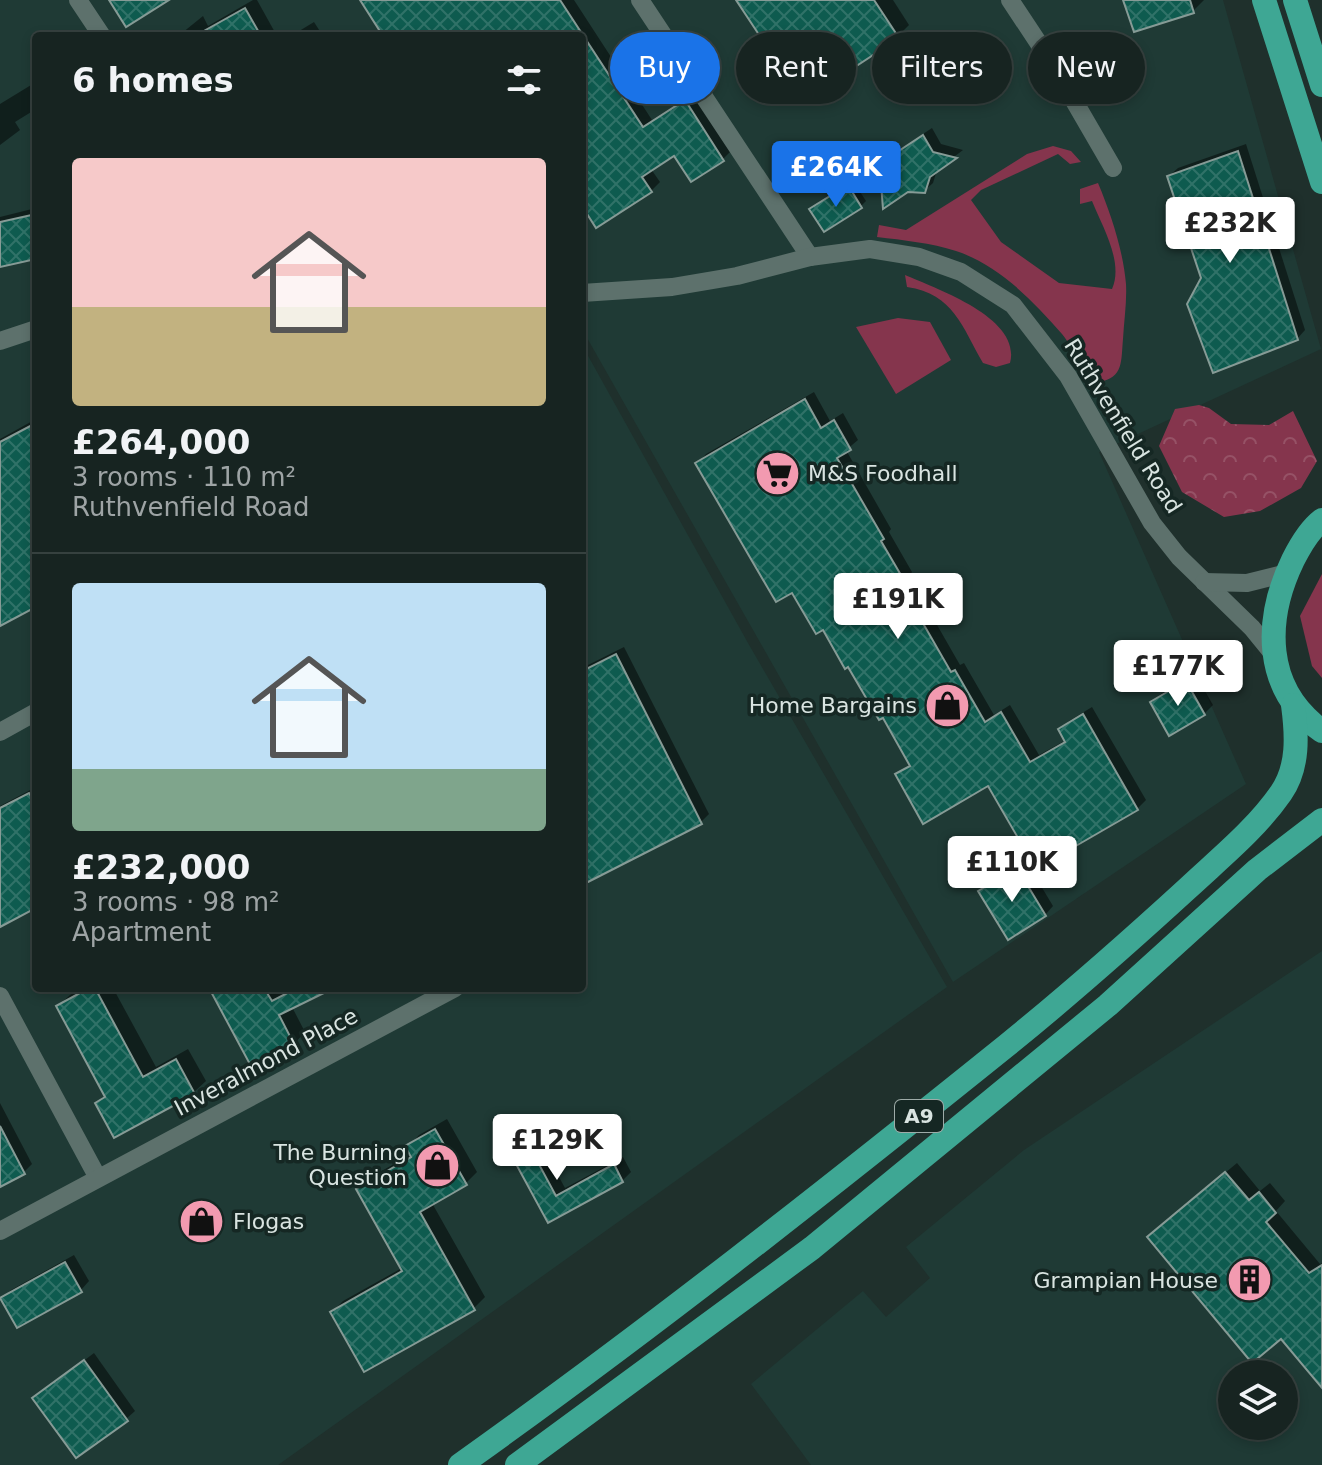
<!DOCTYPE html>
<html lang="en">
<head>
<meta charset="utf-8">
<style>
  :root { --surface:#172421; --page:#24302e; --text:#f1f3f6; --muted:#9ea4a5; --line:#36413f; --accent:#1a73e8 }
  body { margin:0; font-family:"DejaVu Sans",sans-serif; background:var(--page); color:var(--text); height:100vh; display:flex; flex-direction:column; font-size:30px; white-space:nowrap }
  * { box-sizing:border-box; margin:0 }
  p { font-size:26px; color:var(--muted) }
  .icon { flex:none; width:44px; height:44px; fill:none; stroke:currentColor; stroke-width:2; stroke-linecap:round; stroke-linejoin:round }
  .map { position:relative; flex:1; overflow:hidden }
  .drawer { position:absolute; left:32px; top:32px; width:554px; height:960px; display:flex; flex-direction:column; background:var(--surface); border-radius:8px; box-shadow:0 4px 12px #0003,0 0 0 2px var(--line) }
  .drawer>* { flex:none }
  .hud { position:absolute; left:610px; top:32px; width:592px; height:72px; display:flex; gap:16px }
  .buttons { position:absolute; left:1218px; top:1360px; display:grid; gap:16px }
  .buttons a { display:grid; place-items:center; width:80px; height:80px; border-radius:50%; background:var(--surface); box-shadow:0 4px 12px #0003,0 0 0 2px var(--line); font-size:40px }
  .price { position:absolute; translate:-50% -68px; padding:0 18px; border-radius:8px; background:#fff; color:#222; font-size:26px; line-height:52px; filter:drop-shadow(0 2px 4px #0008) }
  .price::after { content:''; position:absolute; left:50%; top:48px; width:24px; height:18px; margin-left:-12px; background:inherit; clip-path:polygon(0 0,100% 0,50% 100%) }
  .price.selected { background:var(--accent); color:#fff }
  ul { padding:0; list-style:none }
  li { display:grid; align-content:center; gap:16px; height:424px; padding:0 40px }
  li+li { border-top:2px solid var(--line) }
  li span { display:grid; place-items:center; height:248px; border-radius:8px; color:#555 }
  li>.icon { margin-inline-start:auto }
  span .icon { width:144px; height:144px; fill:#fffc; stroke-width:1 }
  li b { font-size:34px }
  h2 { display:flex; justify-content:space-between; align-items:center; height:96px; padding:0 40px; font-size:34px }
  .chip { padding:0 28px; border-radius:36px; background:var(--surface); box-shadow:0 4px 12px #0003,0 0 0 2px var(--line); font-size:28px; line-height:72px }
  .chip.selected { background:var(--accent); color:#fff }
  .map>svg:first-child { display:block }
  .built { fill:#1f3a35; fill-rule:evenodd }
  .grass { fill:#85354d }
  .forest { fill:url(#forest-crowns) }
  .shadow { fill:#0007 }
  .building { fill:url(#building-cross-hatch); stroke:#869b96; stroke-width:2 }
  .lines { fill:none; stroke-linecap:round; stroke-linejoin:round }
  .minor { stroke:#5d716c; stroke-width:18 }
  .highway { stroke:#3ea794; stroke-width:24 }
  .labels { text-anchor:middle; dominant-baseline:central; stroke-width:7; stroke-linejoin:round; paint-order:stroke }
  .shield { fill:#152723; stroke:#9eaba8; stroke-width:2 }
  .shield-label { font-size:20px; font-weight:bold; fill:#d9e4e1 }
  .street-label { font-size:22px; fill:#d9e4e1; stroke:#152723 }
  .poi-label { font-size:22px; fill:#d9e4e1; stroke:#152723; text-anchor:end }
</style>
</head>
<body>
<div class="map">
<svg width="1322" height="1465" viewBox="0 0 1322 1465">
  <defs>
    <pattern id="forest-crowns" width="20" height="18" patternUnits="userSpaceOnUse" patternTransform="scale(2)"><rect width="20" height="18" fill="#85354d"/><path d="M2 6a3 3 0 1 1 6 0M12 15a3 3 0 1 1 6 0" fill="none" stroke="#965266"/></pattern>
    <pattern id="building-cross-hatch" width="8" height="8" patternUnits="userSpaceOnUse" patternTransform="scale(2)"><rect width="8" height="8" fill="#0e5b4f"/><path d="M0 0l8 8M0 8l8-8" fill="none" stroke="#307268"/></pattern>
  </defs>
  <rect width="100%" height="100%" fill="#1f302c"/>
  <g class="built">
    <polygon points="0,0 1223,0 1321,349 1099,452 1246,784 953,982 582,329 582,36 36,36 36,988 582,988 582,345 748,643 947,987 278,1465 0,1465"/>
    <path d="M 1322,951 L 1322,1465 L 811,1465 L 751,1384 L 863,1291 L 886,1317 L 930,1278 L 906,1247 L 1024,1150 ZM 1232,1374 L 1284,1374 L 1284,1426 L 1232,1426 Z"/>
  </g>
  <g class="grass">
    <path d="M 1053,146 L 1071,151 L 1081,162 L 1070,164 L 1058,154 L 981,190 L 971,200 L 1001,242 L 1059,283 L 1112,289 C 1124,262 1102,226 1092,201 L 1080,204 L 1080,189 L 1098,183 C 1111,214 1123,250 1126,284 C 1127,302 1124,321 1123,339 C 1121,360 1124,378 1099,382 C 1081,370 1075,350 1062,334 C 1033,301 999,265 956,251 C 931,243 903,240 877,237 L 879,225 L 906,230 L 1027,154 Z"/>
    <path d="M 905,275 C 937,289 1022,318 1010,363 L 996,367 L 983,363 C 962,327 954,294 907,287 Z"/>
    <polygon points="898,318 930,322 951,360 896,394 856,327"/>
    <polygon points="1322,574 1322,678 1312,666 1300,616"/>
  </g>
  <polygon class="forest" points="1199,405 1209,408 1231,424 1269,425 1293,411 1317,461 1301,488 1260,511 1224,517 1182,492 1159,446 1175,409"/>
  <g class="shadow">
    <polygon points="253,0 257,0 277,36 183,36 182,33 203,16 208,26"/>
    <polygon points="362,0 574,0 652,120 694,93 731,151 723,159 675,154 651,169 660,182 651,191 597,226 582,203 582,36 386,36"/>
    <polygon points="738,0 893,0 909,25 898,36 804,98"/>
    <polygon points="1125,0 1204,0 1193,11"/>
    <polygon points="314,22 323,36 291,36"/>
    <polygon points="36,82 36,109 15,122 20,130 0,145 0,104"/>
    <polygon points="932,128 941,144 963,150 937,170 933,183 924,191 883,182 875,168 884,160"/>
    <polygon points="1246,144 1305,330 1297,339 1203,278 1169,176 1178,168"/>
    <polygon points="853,181 866,201 861,206 812,209"/>
    <polygon points="36,208 36,257 0,265 0,217"/>
    <polygon points="814,392 830,421 843,413 858,440 846,450 891,529 889,532 912,572 909,576 960,665 964,663 994,715 1010,705 1039,755 1066,740 1060,729 1069,721 1092,707 1146,800 1137,809 989,784 897,775 911,763 884,715 823,627 698,463 706,454"/>
    <polygon points="36,419 36,605 0,624 0,439"/>
    <polygon points="624,647 709,814 701,822 584,882 582,668"/>
    <polygon points="1195,674 1213,705 1204,714 1153,702 1161,694"/>
    <polygon points="36,787 36,905 0,925 0,806"/>
    <polygon points="1026,861 1053,906 1045,915 980,891 989,883"/>
    <polygon points="83,988 113,988 156,1067 188,1049 206,1081 194,1092 97,1103 106,1094 58,1006 70,995"/>
    <polygon points="212,988 282,988 283,991 290,988 321,988 292,1007 305,1032 294,1044 253,1066"/>
    <polygon points="0,1103 32,1164 24,1172 0,1185"/>
    <polygon points="447,1119 477,1172 466,1183 432,1203 485,1297 474,1308 332,1312 343,1301 402,1268 358,1189 369,1178 412,1154 408,1147 419,1135"/>
    <polygon points="530,1124 565,1188 623,1157 631,1172 622,1181 549,1220 506,1141 514,1132"/>
    <polygon points="1237,1163 1260,1191 1270,1183 1285,1201 1276,1211 1320,1264 1322,1263 1322,1384 1282,1336 1160,1227"/>
    <polygon points="74,1255 89,1281 81,1290 3,1298 11,1290"/>
    <polygon points="94,1353 135,1411 126,1419 35,1398"/>
  </g>
  <g class="building">
    <polygon points="109,0 169,0 126,27"/>
    <polygon points="360,0 560,0 643,127 685,100 724,161 691,182 674,156 642,177 652,192 596,228 582,206 582,36 383,36"/>
    <polygon points="736,0 874,0 899,38 803,101"/>
    <polygon points="1123,0 1190,0 1194,13 1134,32"/>
    <polygon points="245,8 261,36 195,36"/>
    <polygon points="923,135 933,152 957,158 930,177 925,193 908,192 883,209 881,183 873,168"/>
    <polygon points="1238,151 1298,340 1213,373 1187,304 1201,278 1167,176"/>
    <polygon points="848,185 862,208 824,232 809,209"/>
    <polygon points="36,214 36,259 0,267 0,222"/>
    <polygon points="805,399 821,428 834,420 851,450 837,458 884,539 881,541 905,582 901,585 951,672 955,670 985,722 1001,712 1030,762 1065,742 1058,729 1083,714 1138,810 1036,869 988,786 923,824 895,774 910,766 883,718 879,720 848,667 845,669 823,630 816,634 792,593 776,602 695,463"/>
    <polygon points="36,423 36,607 0,626 0,442"/>
    <polygon points="616,654 702,824 582,885 582,671"/>
    <polygon points="1186,681 1205,715 1169,736 1150,702"/>
    <polygon points="29,793 36,805 36,908 0,927 0,808"/>
    <polygon points="1017,868 1046,916 1008,940 978,891"/>
    <polygon points="89,988 95,988 143,1077 176,1059 195,1094 114,1138 95,1103 105,1097 56,1006"/>
    <polygon points="209,988 264,988 272,1001 297,988 334,988 279,1015 295,1046 252,1068"/>
    <polygon points="0,1126 25,1174 0,1187"/>
    <polygon points="435,1129 467,1185 420,1212 475,1310 364,1372 330,1312 402,1271 356,1189 411,1157 405,1146"/>
    <polygon points="521,1131 556,1196 614,1164 623,1182 548,1223 503,1140"/>
    <polygon points="1225,1172 1249,1200 1259,1192 1276,1213 1266,1222 1309,1273 1322,1265 1322,1388 1281,1339 1252,1363 1147,1237"/>
    <polygon points="65,1262 82,1292 17,1328 0,1298"/>
    <polygon points="84,1360 128,1421 76,1458 32,1398"/>
  </g>
  <g class="lines">
    <g class="minor">
      <polyline points="78,0 102,36"/>
      <polyline points="640,0 810,257"/>
      <polyline points="1010,0 1055,68 1113,168"/>
      <polyline points="582,293 672,287 737,276 810,257 870,249 919,257 961,272 1013,305 1068,376 1152,523 1179,557 1252,628 1274,655"/>
      <polyline points="0,341 36,329"/>
      <polyline points="1204,582 1247,583 1287,573"/>
      <polyline points="0,732 36,712"/>
      <polyline points="0,996 98,1178"/>
      <polyline points="0,1231 455,988"/>
    </g>
    <g class="highway">
      <polyline points="1264,0 1322,182"/>
      <polyline points="1295,0 1322,85"/>
      <path d="M 1322,520 C 1310,529 1300,546 1293,560 C 1264,620 1263,689 1322,731"/>
      <path d="M 460,1465 C 647,1332 827,1190 1006,1046 C 1069,995 1129,942 1188,888 C 1220,858 1256,829 1281,793 C 1299,767 1297,735 1293,705"/>
      <polyline points="517,1465 812,1248 1108,1005 1257,870 1322,820"/>
    </g>
  </g>
  <defs>
    <symbol id="supermarket-disc" viewBox="-11 -11 22 22"><circle r="9.5" fill="#f29ab0" stroke="#152723"/><path d="M-6-5.5h2.5l.6 2H6L4.5 2H-2.5L-4.4-4H-6ZM-1.5 3.2a1.3 1.3 0 1 0 .1 0ZM3 3.2a1.3 1.3 0 1 0 .1 0Z" fill="#111"/></symbol>
    <symbol id="shop-disc" viewBox="-11 -11 22 22"><circle r="9.5" fill="#f29ab0" stroke="#152723"/><path d="M-5-2.5h2.3a2.7 3.5 0 0 1 5.4 0H5L5.5 6h-11ZM-1.5-2.5h3a1.5 2.3 0 0 0-3 0Z" fill="#111"/></symbol>
    <symbol id="building-disc" viewBox="-11 -11 22 22"><circle r="9.5" fill="#f29ab0" stroke="#152723"/><path d="M-4-6H4V6H1V3H-1V6H-4ZM-2.5-4.3h1.7v1.8h-1.7ZM.8-4.3h1.7v1.8H.8ZM-2.5-1h1.7V.8h-1.7ZM.8-1h1.7V.8H.8Z" fill="#111"/></symbol>
  </defs>
  <g fill-rule="evenodd">
    <use href="#supermarket-disc" x="752" y="448" width="51" height="51"/>
    <use href="#shop-disc" x="922" y="680" width="51" height="51"/>
    <use href="#shop-disc" x="412" y="1140" width="51" height="51"/>
    <use href="#shop-disc" x="176" y="1196" width="51" height="51"/>
    <use href="#building-disc" x="1224" y="1254" width="51" height="51"/>
  </g>
  <g class="labels">
    <rect class="shield" x="895" y="1100" width="48" height="32" rx="6"/>
    <g class="shield-label">
      <text x="919" y="1116">A9</text>
    </g>
    <g class="street-label">
      <text transform="translate(1123 426) rotate(58)">Ruthvenfield Road</text>
      <text transform="translate(266 1062) rotate(-28)">Inveralmond Place</text>
    </g>
    <g class="poi-label">
      <text x="808" y="473" text-anchor="start">M&amp;S Foodhall</text>
      <text x="917" y="705">Home Bargains</text>
      <text x="407" y="1152">The Burning<tspan x="407" dy="25">Question</tspan></text>
      <text x="233" y="1221" text-anchor="start">Flogas</text>
      <text x="1218" y="1280">Grampian House</text>
    </g>
  </g>
</svg>
<div class="buttons">
<a><svg class="icon" aria-label="layers" viewBox="0 0 24 24"><path d="M12 4l9 5-9 5-9-5zM3 14l9 5 9-5"/></svg></a>
</div>
<b class="price selected" style="left:836px;top:209px">£264K</b>
<b class="price" style="left:1230px;top:265px">£232K</b>
<b class="price" style="left:898px;top:641px">£191K</b>
<b class="price" style="left:1178px;top:708px">£177K</b>
<b class="price" style="left:1012px;top:904px">£110K</b>
<b class="price" style="left:557px;top:1182px">£129K</b>
<div class="hud">
<a class="chip selected">Buy</a>
<a class="chip">Rent</a>
<a class="chip">Filters</a>
<a class="chip">New</a>
</div>
<section class="drawer">
<h2>6 homes<svg class="icon" aria-label="filters" viewBox="0 0 24 24"><path d="M4 7h16M4 17h16"/><circle cx="9" cy="7" r="2"/><circle cx="15" cy="17" r="2"/></svg></h2>
<ul>
<li><span style="background:linear-gradient(#f6c9c9 60%,#c2b280 0)"><svg class="icon" aria-label="home" viewBox="0 0 24 24"><path d="M3 11l9-7 9 7M6 9v11h12V9"/></svg></span><div><b>£264,000</b><p>3 rooms · 110 m²</p><p>Ruthvenfield Road</p></div></li>
<li><span style="background:linear-gradient(#bfe0f5 75%,#7fa58c 0)"><svg class="icon" aria-label="home" viewBox="0 0 24 24"><path d="M3 11l9-7 9 7M6 9v11h12V9"/></svg></span><div><b>£232,000</b><p>3 rooms · 98 m²</p><p>Apartment</p></div></li>
</ul>
</section>
</div>
</body>
</html>
